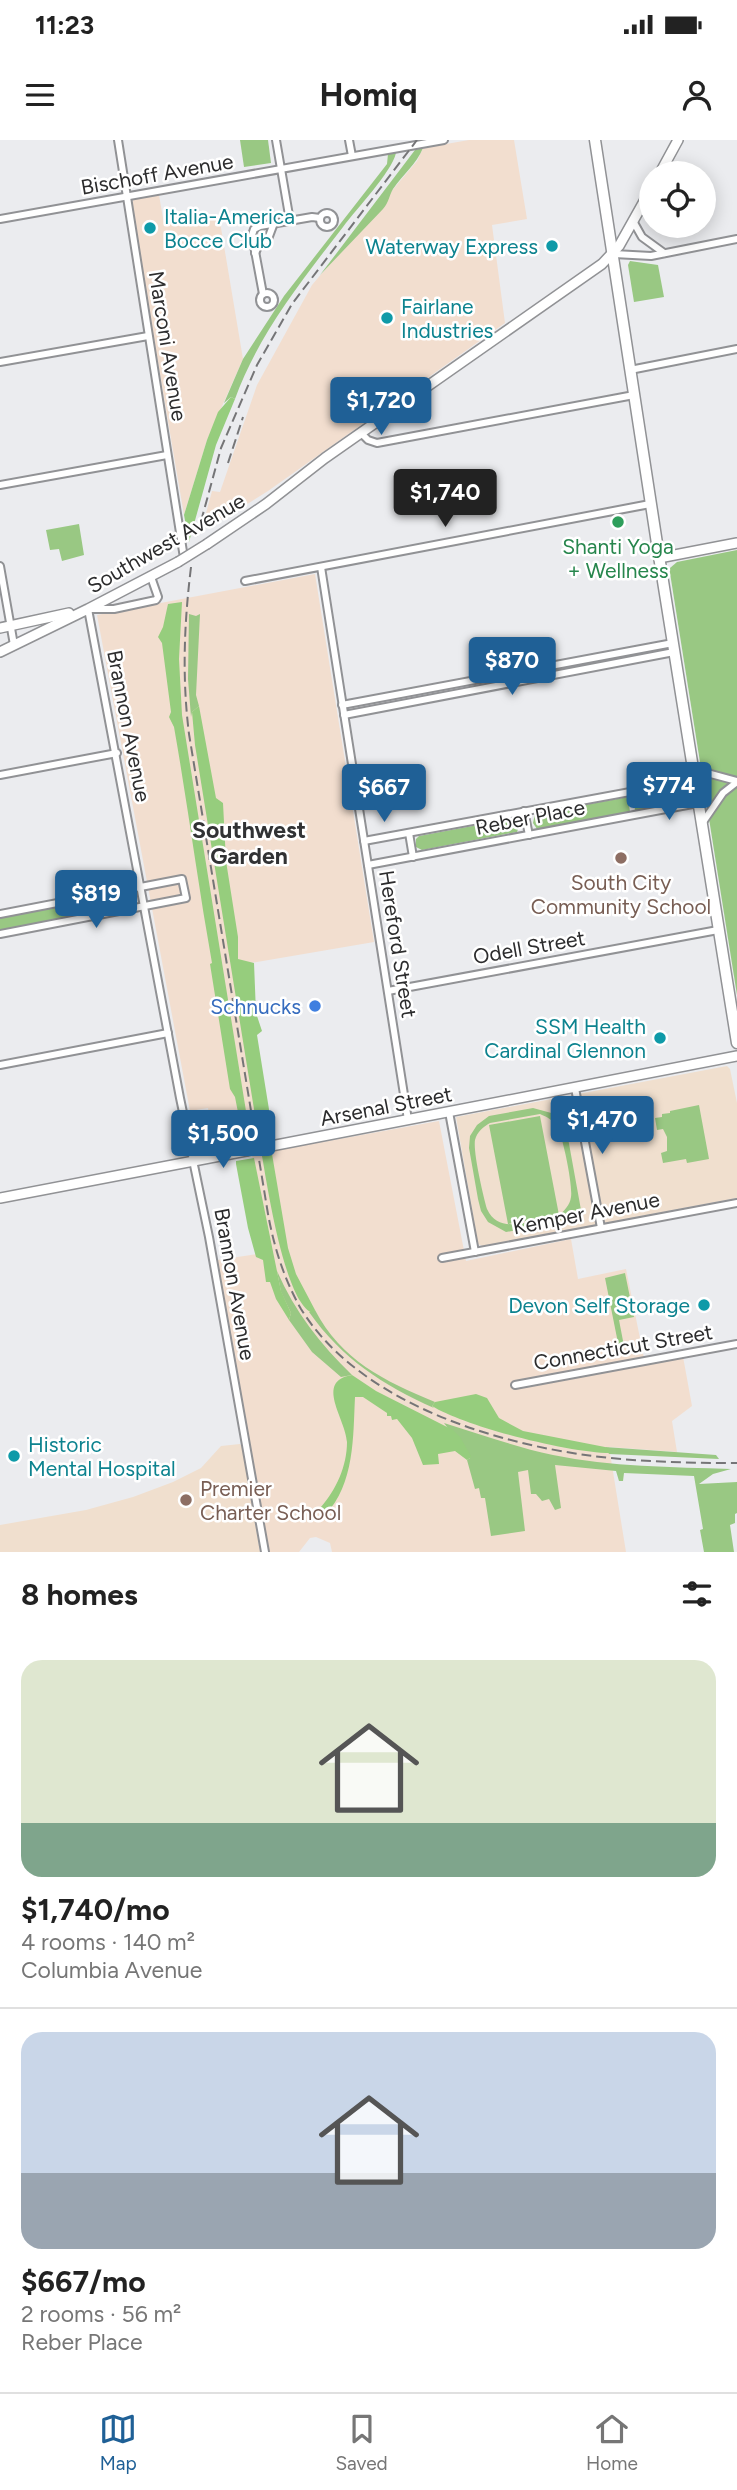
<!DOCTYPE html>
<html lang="en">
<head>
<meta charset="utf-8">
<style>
  :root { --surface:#fff; --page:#f2f2f2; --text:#222; --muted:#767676; --line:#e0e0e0; --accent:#1f6096 }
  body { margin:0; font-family:Figtree,sans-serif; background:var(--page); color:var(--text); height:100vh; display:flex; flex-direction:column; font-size:26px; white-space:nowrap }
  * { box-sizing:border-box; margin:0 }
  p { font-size:23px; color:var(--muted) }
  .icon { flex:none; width:38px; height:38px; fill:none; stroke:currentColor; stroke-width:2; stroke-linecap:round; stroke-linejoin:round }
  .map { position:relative; height:1412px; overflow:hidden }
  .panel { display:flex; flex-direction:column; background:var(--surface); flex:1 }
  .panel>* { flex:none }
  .controls { position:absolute; left:639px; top:21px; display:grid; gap:14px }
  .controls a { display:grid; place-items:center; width:77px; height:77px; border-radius:50%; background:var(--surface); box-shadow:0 4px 18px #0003; font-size:35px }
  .price { position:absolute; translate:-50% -60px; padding:0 16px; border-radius:7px; background:var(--accent); color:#fff; font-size:23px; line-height:46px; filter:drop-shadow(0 2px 4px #0008) }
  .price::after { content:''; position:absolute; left:50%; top:42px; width:21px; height:16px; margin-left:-10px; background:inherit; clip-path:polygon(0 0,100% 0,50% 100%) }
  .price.current { background:#222; color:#fff }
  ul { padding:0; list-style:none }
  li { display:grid; align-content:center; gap:14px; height:371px; padding:0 21px }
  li+li { border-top:2px solid var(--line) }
  li span { display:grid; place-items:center; height:217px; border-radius:21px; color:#555 }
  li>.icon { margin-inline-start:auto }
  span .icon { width:126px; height:126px; fill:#fffc; stroke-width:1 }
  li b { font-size:30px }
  h2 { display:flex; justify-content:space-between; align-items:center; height:84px; padding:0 21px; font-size:30px }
  .status { display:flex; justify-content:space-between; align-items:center; height:49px; padding:0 35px; background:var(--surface); direction:ltr }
  .status svg { height:19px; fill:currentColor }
  header { display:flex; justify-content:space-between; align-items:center; height:91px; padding:0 21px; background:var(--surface); font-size:32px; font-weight:700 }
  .tab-bar { display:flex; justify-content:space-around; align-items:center; height:98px; border-top:2px solid var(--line); background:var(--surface); font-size:19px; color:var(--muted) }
  .tab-bar a { display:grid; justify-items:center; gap:4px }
  .tab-bar .current { color:var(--accent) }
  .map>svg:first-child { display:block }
  .industrial { fill:#f2decf }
  .education { fill:#f0dfce }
  .green { fill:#99c883; fill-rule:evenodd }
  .forest { fill:#96cd7d }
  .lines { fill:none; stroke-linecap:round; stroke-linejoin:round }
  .street-casing { stroke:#919295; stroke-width:10 }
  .secondary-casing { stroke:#919295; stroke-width:12 }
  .primary-casing { stroke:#919295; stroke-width:13 }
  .street { stroke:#fff; stroke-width:6 }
  .secondary { stroke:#fff; stroke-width:9 }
  .primary { stroke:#fff; stroke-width:10 }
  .rail { stroke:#757577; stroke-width:2; stroke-dasharray:10 5; stroke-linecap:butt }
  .secondary-bridge-casing { stroke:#919295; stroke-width:12; stroke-linecap:butt }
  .secondary-bridge { stroke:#fff; stroke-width:9 }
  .culture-dot { fill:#0f9aa8; stroke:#fff; stroke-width:2.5 }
  .leisure-dot { fill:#2e9e5b; stroke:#fff; stroke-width:2.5 }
  .education-dot { fill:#8d6e63; stroke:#fff; stroke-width:2.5 }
  .shop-dot { fill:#3f7fe0; stroke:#fff; stroke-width:2.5 }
  .labels { text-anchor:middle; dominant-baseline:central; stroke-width:5; stroke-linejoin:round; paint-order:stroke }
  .street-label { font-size:21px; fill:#2c2c2d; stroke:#fff }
  .culture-label { font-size:21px; fill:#0d838f; stroke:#fff; text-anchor:start }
  .leisure-label { font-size:21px; fill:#27864d; stroke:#fff }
  .education-label { font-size:21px; fill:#785e54; stroke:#fff }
  .shop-label { font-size:21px; fill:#366cbe; stroke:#fff; text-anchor:end }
  .neighbourhood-label { font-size:23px; font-weight:bold; fill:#313234; stroke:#fff }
</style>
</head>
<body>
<div class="status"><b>11:23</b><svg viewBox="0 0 49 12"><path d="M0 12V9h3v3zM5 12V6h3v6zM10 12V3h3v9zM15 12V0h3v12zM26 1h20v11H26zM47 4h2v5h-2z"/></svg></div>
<header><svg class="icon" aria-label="menu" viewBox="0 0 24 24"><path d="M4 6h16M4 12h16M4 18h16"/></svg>Homiq<svg class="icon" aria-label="person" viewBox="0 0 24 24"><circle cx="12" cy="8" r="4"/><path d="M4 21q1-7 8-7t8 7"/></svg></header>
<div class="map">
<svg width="737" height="1412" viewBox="0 0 737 1412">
  <rect width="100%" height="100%" fill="#ebecef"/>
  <g class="industrial">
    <polygon points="469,0 514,0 527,79 492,85 505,183 268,351 211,387 205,377 212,351 220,352 257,245 312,145 417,21 423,8"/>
    <polygon points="159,55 164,84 219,76 243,219 207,300 184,375 131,64 134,59"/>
    <polygon points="315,434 374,802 239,825 267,1012 439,981 466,1121 571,1099 578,1139 626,1129 644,1218 682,1211 692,1266 672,1281 677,1312 609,1307 626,1412 332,1412 330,1403 316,1397 310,1398 299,1412 268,1412 217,1120 271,1112 250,1005 215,1011 208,968 190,971 97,475"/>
  </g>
  <g class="education">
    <polygon points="727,926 730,929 737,963 737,1058 482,1106 478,1104 456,977"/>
    <polygon points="240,1304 243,1308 260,1412 0,1412 0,1385 86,1370 133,1357 173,1342 201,1328 221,1306"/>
  </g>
  <g class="green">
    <polygon points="240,0 268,0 271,23 244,27"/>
    <path d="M 423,8 C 416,25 403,34 393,49 C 389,56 389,62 383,69 L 320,135 L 415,10 Z"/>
    <path d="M 396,13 C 391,33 357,68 343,87 C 302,140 258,195 235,259 L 231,257 L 224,263 L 243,219 L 284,156 L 387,24 L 388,14 Z"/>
    <polygon points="630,121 658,125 664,157 634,162 628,125"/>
    <polygon points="79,384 84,415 62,421 59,409 50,410 46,390"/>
    <polygon points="737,410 737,855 670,433 670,428 677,422"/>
    <polygon points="189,474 196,476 200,474 196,555 199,566 192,572 191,577 188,539"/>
    <polygon points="676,648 682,654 678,662 635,671 634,656"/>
    <polygon points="628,657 630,672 537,689 533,683 535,674"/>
    <polygon points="516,678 520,684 517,692 422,710 416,707 416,699 419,696"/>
    <polygon points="130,752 133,753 136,759 130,766 0,790 0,776"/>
    <path d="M 562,965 L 583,1081 L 577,1082 L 573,1070 L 557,1083 L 506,1092 L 488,1082 L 481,1071 L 478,1059 L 469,1008 L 470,996 L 477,985 L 489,976 L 533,968 L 555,974 L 555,966 ZM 540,974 C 547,977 553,980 557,987 C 563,996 573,1046 571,1057 C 570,1065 564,1071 559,1075 L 540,976 L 489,985 L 508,1084 L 558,1075 C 550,1079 540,1080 531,1082 C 512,1085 496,1088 487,1069 C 483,1055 473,1012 475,1000 C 477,992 483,987 490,983 Z"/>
    <polygon points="699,965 709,1019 687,1023 686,1019 663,1023 661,1013 667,1011 667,997 663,989 657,990 655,978 662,977 662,974 670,973 670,971"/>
    <path d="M 277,1131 C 295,1172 320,1204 352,1235 L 341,1237 L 312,1212 L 289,1180 L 291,1173 L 281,1152 Z"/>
    <polygon points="625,1133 634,1177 619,1180 624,1206 619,1208 605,1138"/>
    <path d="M 315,1170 C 341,1220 384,1241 435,1262 L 432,1266 L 434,1268 C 383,1245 342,1219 309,1172 Z"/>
    <path d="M 444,1283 C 480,1294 516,1307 553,1315 C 611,1327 672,1327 731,1329 L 713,1334 L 699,1344 L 737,1342 L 737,1373 L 735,1374 L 735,1383 L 730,1385 L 734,1412 L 704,1412 L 700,1390 L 703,1389 L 694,1336 L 624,1333 L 623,1341 L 619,1341 L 616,1331 L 555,1325 L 561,1368 L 555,1370 L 549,1359 L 542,1361 L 536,1354 L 531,1354 L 528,1330 L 518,1332 L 525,1391 L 491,1396 L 485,1358 L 481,1358 L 479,1348 L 475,1349 L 467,1320 L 470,1318 Z"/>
    <polygon points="605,1307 716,1315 719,1319 609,1314"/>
  </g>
  <g class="forest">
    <polygon points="231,257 235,259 216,305 189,402 184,375 207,300 218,272"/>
    <path d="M 182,462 L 179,519 L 182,575 L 251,1002 L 244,1003 L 235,957 L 230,949 L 210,824 L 212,823 C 198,745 188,666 174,587 L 169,577 L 171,572 L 162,503 L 158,497 L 163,487 L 168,464 Z"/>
    <polygon points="199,566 216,658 223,663 226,721 238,797 238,819 254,823 256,873 262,891 257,895 272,988 270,997 259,1000 195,605 192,572"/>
    <path d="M 272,1014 L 288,1108 L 296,1134 L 315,1170 L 313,1173 C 285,1165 267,1044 262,1016 Z"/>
    <polygon points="254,1018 281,1151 291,1173 289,1180 276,1159 270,1142 266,1142 263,1120 256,1117 248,1088 236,1024 236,1021"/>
    <path d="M 352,1235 L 376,1251 L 453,1290 L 460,1297 L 471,1316 L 470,1318 L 467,1320 L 455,1311 L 438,1314 L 439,1324 L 423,1325 L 412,1298 L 397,1279 L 392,1280 L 391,1276 L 387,1276 L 387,1273 L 363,1257 L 355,1257 C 353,1296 355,1344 325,1375 L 321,1367 C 336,1350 347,1326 347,1302 C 346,1279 314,1241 352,1235 Z"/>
    <path d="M 476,1254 L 487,1258 L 499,1278 L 523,1291 L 605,1307 L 609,1309 L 610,1313 C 570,1313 466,1287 432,1266 L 435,1262 Z"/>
  </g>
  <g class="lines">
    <defs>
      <g id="street">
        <polyline points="118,0 184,418"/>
        <polyline points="276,0 290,81"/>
        <polyline points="349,0 352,16"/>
        <circle cx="327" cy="80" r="7"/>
        <polyline points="0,79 444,0"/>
        <polyline points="633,81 642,97 664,113"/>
        <polyline points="255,113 258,107 268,99 274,83"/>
        <polyline points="614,114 651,116 737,99"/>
        <circle cx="267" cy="160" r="7"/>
        <polyline points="263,154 252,95 254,89 260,86 312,77 320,78"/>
        <polyline points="0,222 148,196"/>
        <polyline points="630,230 737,209"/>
        <polyline points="361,293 368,300 377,303 634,255"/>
        <polyline points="0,345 167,315"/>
        <polyline points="0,426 14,505"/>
        <polyline points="321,427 408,980"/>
        <polyline points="151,437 158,457 156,460 114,469 88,469 180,958 209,1097 265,1412"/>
        <polyline points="245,441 650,364"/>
        <polyline points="342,565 673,503"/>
        <polyline points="344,575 674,512"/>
        <polyline points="693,625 707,633 737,641"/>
        <polyline points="0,635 117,613"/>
        <polyline points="524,671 529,695"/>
        <polyline points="703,682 723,653 737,642"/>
        <polyline points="409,693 413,717"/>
        <polyline points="364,701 695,640"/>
        <polyline points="368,725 698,663"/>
        <polyline points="0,774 182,739 186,758 0,794"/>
        <polyline points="388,851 718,790"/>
        <polyline points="0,925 168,893"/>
        <polyline points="575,948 601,1088"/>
        <polyline points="449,972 475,1112"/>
        <polyline points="442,1118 737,1063"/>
        <polyline points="515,1245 737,1204"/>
      </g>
      <g id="secondary">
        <polyline points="660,33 678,0"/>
        <polyline points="207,404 266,364 325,318 602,124 619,106 651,49"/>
        <polyline points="659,418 737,403"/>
        <polyline points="0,488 69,473"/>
        <polyline points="0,512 88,469 178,422"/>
        <polyline points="266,1007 737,916"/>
        <polyline points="0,1058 246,1011"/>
      </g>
      <polyline id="primary" points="595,0 658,410 737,903"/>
    </defs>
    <use href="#street" class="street-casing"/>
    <use href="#secondary" class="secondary-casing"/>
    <use href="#primary" class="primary-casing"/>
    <use href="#street" class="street"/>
    <use href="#secondary" class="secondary"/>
    <use href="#primary" class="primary"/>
    <g class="rail">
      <polyline points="228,323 243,277"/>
      <polyline points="197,396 221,308 257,225 292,164 417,0"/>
      <path d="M 191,427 C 184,484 182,538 189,594 L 268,1074 C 274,1107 284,1139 301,1169 C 358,1261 491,1303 593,1316 C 641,1322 689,1323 737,1323"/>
    </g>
    <defs>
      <g id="secondary-bridge">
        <polyline points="178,422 207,404"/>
        <polyline points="246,1011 266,1007"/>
      </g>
    </defs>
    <use href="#secondary-bridge" class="secondary-bridge-casing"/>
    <use href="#secondary-bridge" class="secondary-bridge"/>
  </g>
  <g class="culture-dot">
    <circle cx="150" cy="88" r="7"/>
    <circle cx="552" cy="106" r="7"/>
    <circle cx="387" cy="178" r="7"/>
    <circle cx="660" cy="898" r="7"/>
    <circle cx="704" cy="1165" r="7"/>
    <circle cx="14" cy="1316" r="7"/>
  </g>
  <circle class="leisure-dot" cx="618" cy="382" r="7"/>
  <g class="education-dot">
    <circle cx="621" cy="718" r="7"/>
    <circle cx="186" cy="1360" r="7"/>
  </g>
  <circle class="shop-dot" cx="315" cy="866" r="7"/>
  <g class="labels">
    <g class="street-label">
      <text transform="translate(157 34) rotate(-10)">Bischoff Avenue</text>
      <text transform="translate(168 206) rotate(81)">Marconi Avenue</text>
      <text transform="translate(166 403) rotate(-30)">Southwest Avenue</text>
      <text transform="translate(129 586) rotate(79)">Brannon Avenue</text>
      <text transform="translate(530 677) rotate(-11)">Reber Place</text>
      <text transform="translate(398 804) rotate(81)">Hereford Street</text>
      <text transform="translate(529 807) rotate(-10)">Odell Street</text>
      <text transform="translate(386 966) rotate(-11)">Arsenal Street</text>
      <text transform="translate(586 1073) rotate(-11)">Kemper Avenue</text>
      <text transform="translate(235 1144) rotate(80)">Brannon Avenue</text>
      <text transform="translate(623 1207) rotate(-10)">Connecticut Street</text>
    </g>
    <g class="culture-label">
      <text x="164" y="76">Italia-America<tspan x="164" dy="24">Bocce Club</tspan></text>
      <text x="538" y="106" text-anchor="end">Waterway Express</text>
      <text x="401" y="166">Fairlane<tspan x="401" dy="24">Industries</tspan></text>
      <text x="646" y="886" text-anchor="end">SSM Health<tspan x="646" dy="24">Cardinal Glennon</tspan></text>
      <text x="690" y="1165" text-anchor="end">Devon Self Storage</text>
      <text x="28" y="1304">Historic<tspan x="28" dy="24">Mental Hospital</tspan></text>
    </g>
    <g class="leisure-label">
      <text x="618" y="406">Shanti Yoga<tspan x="618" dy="24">+ Wellness</tspan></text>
    </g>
    <g class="education-label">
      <text x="621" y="742">South City<tspan x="621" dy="24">Community School</tspan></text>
      <text x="200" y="1348" text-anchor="start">Premier<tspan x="200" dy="24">Charter School</tspan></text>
    </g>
    <g class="shop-label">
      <text x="301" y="866">Schnucks</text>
    </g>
    <g class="neighbourhood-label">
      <text x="249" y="690">Southwest<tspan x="249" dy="26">Garden</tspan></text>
    </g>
  </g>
</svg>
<div class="controls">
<a><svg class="icon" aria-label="locate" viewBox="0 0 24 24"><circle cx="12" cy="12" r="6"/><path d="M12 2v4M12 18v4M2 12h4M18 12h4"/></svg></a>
</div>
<b class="price" style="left:381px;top:297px">$1,720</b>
<b class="price current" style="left:445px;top:389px">$1,740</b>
<b class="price" style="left:512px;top:557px">$870</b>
<b class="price" style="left:669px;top:682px">$774</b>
<b class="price" style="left:384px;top:684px">$667</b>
<b class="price" style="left:96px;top:790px">$819</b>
<b class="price" style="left:602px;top:1016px">$1,470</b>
<b class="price" style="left:223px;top:1030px">$1,500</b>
</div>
<section class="panel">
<h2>8 homes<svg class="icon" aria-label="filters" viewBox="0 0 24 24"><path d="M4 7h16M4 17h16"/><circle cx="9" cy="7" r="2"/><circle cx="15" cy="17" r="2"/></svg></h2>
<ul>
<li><span style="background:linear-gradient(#dfe7d0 75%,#7fa58c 0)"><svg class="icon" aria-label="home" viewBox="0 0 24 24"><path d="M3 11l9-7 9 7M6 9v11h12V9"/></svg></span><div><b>$1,740/mo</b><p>4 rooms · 140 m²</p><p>Columbia Avenue</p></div></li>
<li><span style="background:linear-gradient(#c9d6e8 65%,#9aa5b1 0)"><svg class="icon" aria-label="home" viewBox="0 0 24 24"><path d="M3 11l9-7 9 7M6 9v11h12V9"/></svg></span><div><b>$667/mo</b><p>2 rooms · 56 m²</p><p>Reber Place</p></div></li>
</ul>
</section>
<nav class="tab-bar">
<a class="current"><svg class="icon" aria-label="map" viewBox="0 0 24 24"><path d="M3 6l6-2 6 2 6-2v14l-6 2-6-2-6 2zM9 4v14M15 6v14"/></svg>Map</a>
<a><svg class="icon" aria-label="saved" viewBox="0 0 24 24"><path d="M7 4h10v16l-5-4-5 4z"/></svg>Saved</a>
<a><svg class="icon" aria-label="home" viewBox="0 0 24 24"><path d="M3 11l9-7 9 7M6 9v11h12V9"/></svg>Home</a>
</nav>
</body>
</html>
